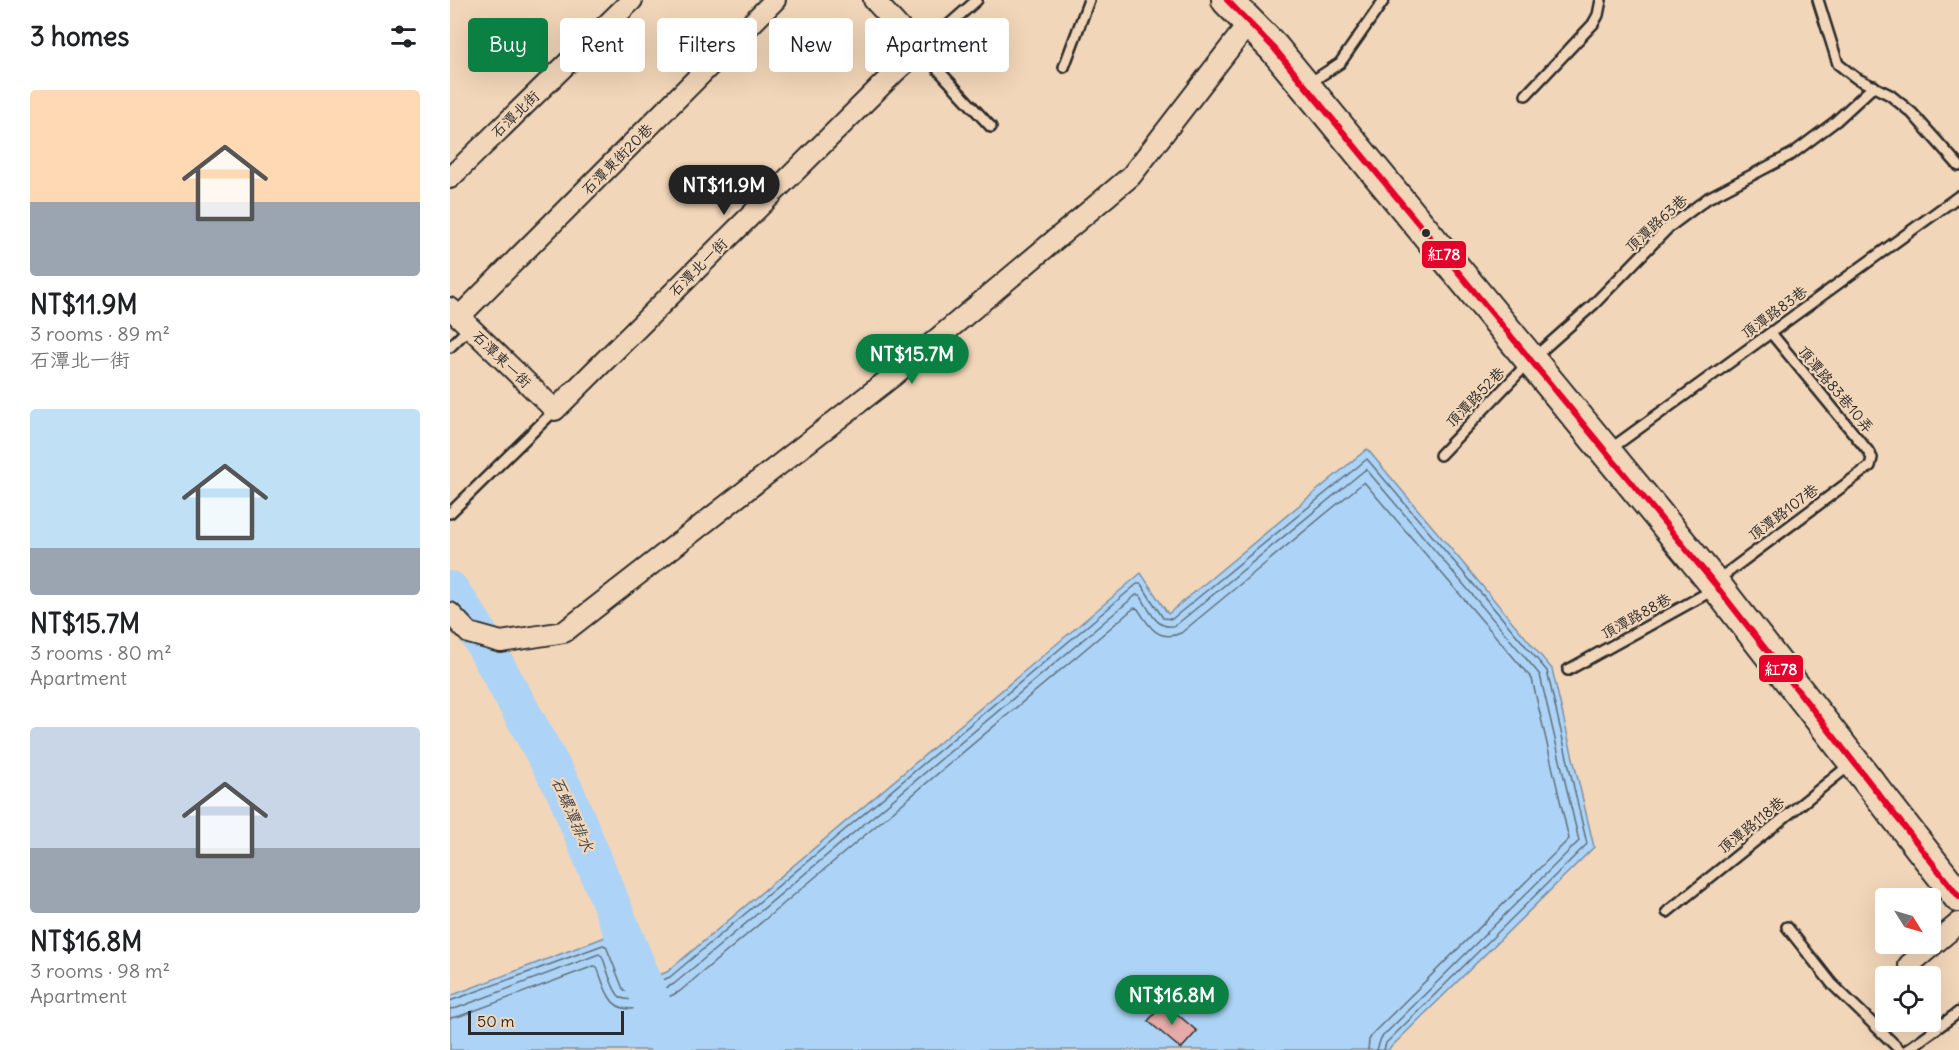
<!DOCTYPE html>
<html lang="en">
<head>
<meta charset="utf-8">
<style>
  :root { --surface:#fff; --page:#f2f2f2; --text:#202124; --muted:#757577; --accent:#0b8043 }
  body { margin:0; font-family:Delius,"LXGW WenKai TC",sans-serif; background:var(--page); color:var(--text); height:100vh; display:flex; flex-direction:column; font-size:22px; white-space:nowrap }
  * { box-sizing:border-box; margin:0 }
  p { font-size:20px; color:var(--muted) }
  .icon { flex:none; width:33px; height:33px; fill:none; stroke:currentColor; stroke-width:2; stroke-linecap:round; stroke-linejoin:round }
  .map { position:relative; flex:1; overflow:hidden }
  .sheet { display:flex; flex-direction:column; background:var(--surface); width:450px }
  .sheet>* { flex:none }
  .top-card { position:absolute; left:18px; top:18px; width:570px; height:54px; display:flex; gap:12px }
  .needle { width:39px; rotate:127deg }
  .buttons { position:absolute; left:1425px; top:888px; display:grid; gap:12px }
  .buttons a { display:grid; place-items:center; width:66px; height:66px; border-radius:6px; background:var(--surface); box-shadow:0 6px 24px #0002; font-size:30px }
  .scale { position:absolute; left:18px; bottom:15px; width:156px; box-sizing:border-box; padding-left:6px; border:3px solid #2b2b2b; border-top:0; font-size:16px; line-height:21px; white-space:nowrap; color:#2b2b2b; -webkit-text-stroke:4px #f2d6b9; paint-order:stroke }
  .price { position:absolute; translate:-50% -51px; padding:0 14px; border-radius:21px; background:var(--accent); color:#fff; font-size:20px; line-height:39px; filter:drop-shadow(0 2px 3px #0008) }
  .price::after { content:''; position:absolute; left:50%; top:36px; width:18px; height:14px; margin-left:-9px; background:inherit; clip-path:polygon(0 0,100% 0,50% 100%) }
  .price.current { background:#222; color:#fff }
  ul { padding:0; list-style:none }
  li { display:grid; align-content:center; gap:12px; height:318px; padding:0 30px }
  li span { display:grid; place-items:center; height:186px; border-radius:6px; color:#555 }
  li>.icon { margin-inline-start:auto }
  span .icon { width:108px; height:108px; fill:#fffc; stroke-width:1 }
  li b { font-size:26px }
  h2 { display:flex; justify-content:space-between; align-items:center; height:72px; padding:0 30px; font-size:26px }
  .tag { padding:0 21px; border-radius:6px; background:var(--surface); box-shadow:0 6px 24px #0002; font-size:21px; line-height:54px }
  .tag.current { background:var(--accent); color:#fff }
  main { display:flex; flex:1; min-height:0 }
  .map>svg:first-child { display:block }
  .water { fill:#add4f7; stroke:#7990a5; stroke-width:1.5 }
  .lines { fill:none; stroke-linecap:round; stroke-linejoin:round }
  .shore { stroke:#5f6f7d; stroke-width:1.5 }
  .river { stroke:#add4f7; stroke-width:38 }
  .building { fill:#e6aba8; stroke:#2b2b2b; stroke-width:1.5 }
  .service-casing { stroke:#2b2b2b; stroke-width:14 }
  .minor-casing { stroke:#2b2b2b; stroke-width:24 }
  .primary-casing { stroke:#2b2b2b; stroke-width:34 }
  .service { stroke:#f2d6b9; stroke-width:9 }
  .minor { stroke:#f2d6b9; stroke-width:20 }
  .primary { stroke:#f2d6b9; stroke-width:30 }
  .bus-1-casing { stroke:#f2d6b9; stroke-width:10 }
  .bus-1 { stroke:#e4002b; stroke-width:6 }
  .bus-dot { fill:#2b2b2b; stroke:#f2d6b9; stroke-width:2 }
  .labels { text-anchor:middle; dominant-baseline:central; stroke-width:4.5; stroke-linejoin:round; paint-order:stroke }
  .street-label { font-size:15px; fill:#2b2b2b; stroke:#f2d6b9 }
  .water-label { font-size:16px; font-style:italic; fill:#3e444a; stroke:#f2d6b9 }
  .line-badge { stroke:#f2d6b9; stroke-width:2 }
  .badge-label { font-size:16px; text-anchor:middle; font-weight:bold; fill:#fff }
</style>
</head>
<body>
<main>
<section class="sheet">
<h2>3 homes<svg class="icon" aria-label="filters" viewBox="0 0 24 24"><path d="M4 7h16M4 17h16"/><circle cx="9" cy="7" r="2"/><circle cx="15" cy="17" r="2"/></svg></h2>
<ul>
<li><span style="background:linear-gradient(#ffd9b3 60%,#9aa5b1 0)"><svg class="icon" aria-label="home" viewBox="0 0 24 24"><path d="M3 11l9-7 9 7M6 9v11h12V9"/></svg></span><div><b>NT$11.9M</b><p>3 rooms · 89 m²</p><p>石潭北一街</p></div></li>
<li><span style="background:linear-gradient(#bfe0f5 75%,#9aa5b1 0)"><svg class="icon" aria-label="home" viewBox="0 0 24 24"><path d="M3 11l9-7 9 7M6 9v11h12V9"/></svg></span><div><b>NT$15.7M</b><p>3 rooms · 80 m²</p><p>Apartment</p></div></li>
<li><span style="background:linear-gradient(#c9d6e8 65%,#9aa5b1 0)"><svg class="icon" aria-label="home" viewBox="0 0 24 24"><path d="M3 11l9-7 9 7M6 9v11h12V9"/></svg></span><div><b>NT$16.8M</b><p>3 rooms · 98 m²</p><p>Apartment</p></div></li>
</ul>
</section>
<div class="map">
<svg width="1509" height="1050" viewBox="0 0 1509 1050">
  <rect width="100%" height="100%" fill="#f2d6b9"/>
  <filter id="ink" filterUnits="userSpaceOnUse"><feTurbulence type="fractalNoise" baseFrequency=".0167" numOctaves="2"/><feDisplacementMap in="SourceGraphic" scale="12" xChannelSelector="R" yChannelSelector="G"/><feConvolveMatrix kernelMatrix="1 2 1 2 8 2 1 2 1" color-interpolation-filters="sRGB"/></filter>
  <g filter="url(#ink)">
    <polygon class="water" points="917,449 1102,669 1144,847 938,1050 0,1050 0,996 158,936 179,987 217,972 691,573 718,614"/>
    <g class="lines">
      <g class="shore">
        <polyline points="0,1001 153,945 156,946 173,989 177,992 183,993 220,977 687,584 691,584 713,618 722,619 917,459 1097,671 1137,844 936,1043 934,1050"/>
        <path d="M 0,1009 L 7,1008 L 149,954 L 152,956 C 157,968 160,984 168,995 C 179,1008 212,990 224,984 L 686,595 L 690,595 C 699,609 707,632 726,625 L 916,469 L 1090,675 L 1129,841 L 931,1038 L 927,1050"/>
        <path d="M 0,1018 L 10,1016 L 144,966 L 147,967 C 151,977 154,989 160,998 C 174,1022 211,1000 229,992 L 684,608 L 688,609 C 698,625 708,643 731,633 L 914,482 L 1082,679 L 1119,839 L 924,1032 L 919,1040 L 918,1050"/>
      </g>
      <polyline class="river" points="0,590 22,622 115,791 221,1050"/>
    </g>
    <polygon class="building" points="714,1003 747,1031 731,1049 698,1021"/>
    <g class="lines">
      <defs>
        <g id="service">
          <polyline points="527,0 470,50 541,127"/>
          <polyline points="1368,0 1388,64 1406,78 1440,95 1462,113 1509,166"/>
          <polyline points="614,67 639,0"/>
          <polyline points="858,84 890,63 934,0"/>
          <polyline points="1076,95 1143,24 1148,15 1151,0"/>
          <polyline points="0,347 19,328"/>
          <polyline points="1159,450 1509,196"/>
          <polyline points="990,455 1081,360 1143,305 1218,228 1258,198 1342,154 1386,121 1424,86"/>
          <polyline points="0,513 105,410"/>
          <polyline points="1266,581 1420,466 1422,458 1418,451 1321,333"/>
          <polyline points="1118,670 1263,590"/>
          <polyline points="1217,912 1401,764"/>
          <polyline points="1337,927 1382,984 1450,1050"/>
          <polyline points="1457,1050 1509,1012"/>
        </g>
        <g id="minor">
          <polyline points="0,178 182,0"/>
          <polyline points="0,308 105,410 446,71 470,50 424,0"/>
          <polyline points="9,317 325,0"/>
          <polyline points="0,613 19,633 51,642 114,632 443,376 681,176 799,23"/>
          <polyline points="1459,965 1509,923"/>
        </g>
        <polyline id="primary" points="777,0 824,48 1264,583 1509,897"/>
      </defs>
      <use href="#service" class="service-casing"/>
      <use href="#minor" class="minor-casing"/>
      <use href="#primary" class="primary-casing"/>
      <use href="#service" class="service"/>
      <use href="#minor" class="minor"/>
      <use href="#primary" class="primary"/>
      <defs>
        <polyline id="bus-1" points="777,0 824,48 1264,583 1509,897"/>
      </defs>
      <use href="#bus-1" class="bus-1-casing"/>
      <use href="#bus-1" class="bus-1"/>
    </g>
  </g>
  <circle class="bus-dot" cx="976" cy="233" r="5"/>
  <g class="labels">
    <g class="street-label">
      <text transform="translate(65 114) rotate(-44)">石潭北街</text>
      <text transform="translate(167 159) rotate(-45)">石潭東街20巷</text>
      <text transform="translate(1206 223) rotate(-42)">頂潭路63巷</text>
      <text transform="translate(248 267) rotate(-45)">石潭北一街</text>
      <text transform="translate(1324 312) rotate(-36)">頂潭路83巷</text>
      <text transform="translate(52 359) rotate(44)">石潭東一街</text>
      <text transform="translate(1386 389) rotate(50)">頂潭路83巷10弄</text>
      <text transform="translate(1025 397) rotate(-46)">頂潭路52巷</text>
      <text transform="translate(1333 512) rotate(-37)">頂潭路107巷</text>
      <text transform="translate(1186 616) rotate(-29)">頂潭路88巷</text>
      <text transform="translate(1301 825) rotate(-39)">頂潭路118巷</text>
    </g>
    <g class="water-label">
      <text transform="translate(123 814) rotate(66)">石螺潭排水</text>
    </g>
  </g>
  <g class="line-badge">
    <rect x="971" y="240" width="46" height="29" rx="6" fill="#e4002b"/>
    <rect x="1308" y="654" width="46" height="29" rx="6" fill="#e4002b"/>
  </g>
  <g class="badge-label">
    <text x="994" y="260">紅78</text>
    <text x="1331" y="675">紅78</text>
  </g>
</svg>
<div class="buttons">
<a><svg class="needle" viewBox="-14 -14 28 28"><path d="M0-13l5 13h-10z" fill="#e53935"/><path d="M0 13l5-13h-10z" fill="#757577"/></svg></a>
<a><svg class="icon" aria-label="locate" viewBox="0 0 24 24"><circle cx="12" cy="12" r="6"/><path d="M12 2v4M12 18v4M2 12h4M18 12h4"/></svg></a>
</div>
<div class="scale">50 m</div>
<b class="price current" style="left:274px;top:216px">NT$11.9M</b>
<b class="price" style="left:462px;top:385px">NT$15.7M</b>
<b class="price" style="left:722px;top:1026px">NT$16.8M</b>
<div class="top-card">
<a class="tag current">Buy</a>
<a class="tag">Rent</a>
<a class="tag">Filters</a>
<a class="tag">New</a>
<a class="tag">Apartment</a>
</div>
</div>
</main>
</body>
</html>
